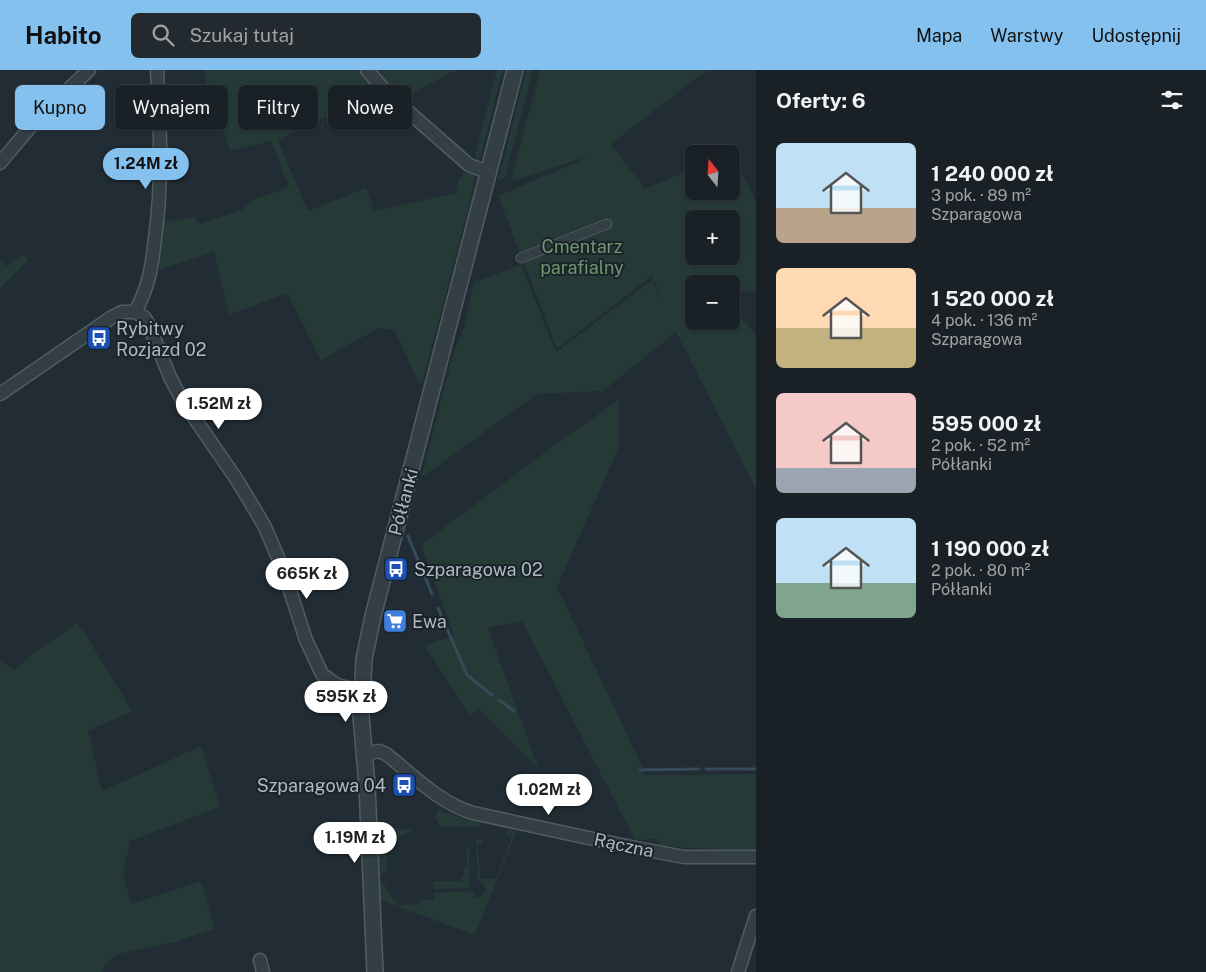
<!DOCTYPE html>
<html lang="pl">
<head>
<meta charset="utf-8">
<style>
  :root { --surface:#192127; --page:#22292f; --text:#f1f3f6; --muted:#9fa3a7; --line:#373e44; --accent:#85c1ef }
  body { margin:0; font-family:"Public Sans",sans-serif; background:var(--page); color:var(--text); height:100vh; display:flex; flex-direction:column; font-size:19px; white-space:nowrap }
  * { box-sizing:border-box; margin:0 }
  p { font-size:16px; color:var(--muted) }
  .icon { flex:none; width:28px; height:28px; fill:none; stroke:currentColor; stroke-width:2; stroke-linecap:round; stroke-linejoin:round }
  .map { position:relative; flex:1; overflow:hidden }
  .drawer { display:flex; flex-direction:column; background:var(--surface); width:450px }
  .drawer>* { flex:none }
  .guide { position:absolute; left:15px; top:15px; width:475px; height:45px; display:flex; gap:10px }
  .needle { width:32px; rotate:343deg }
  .fabs { position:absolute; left:685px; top:75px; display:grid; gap:10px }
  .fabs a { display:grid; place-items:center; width:55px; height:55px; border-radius:8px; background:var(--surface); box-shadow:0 1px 4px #0004,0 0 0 1px var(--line); font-size:25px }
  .price { position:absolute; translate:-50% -42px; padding:0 11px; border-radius:18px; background:#fff; color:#222; font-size:16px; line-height:32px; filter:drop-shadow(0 1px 2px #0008) }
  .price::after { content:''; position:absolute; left:50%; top:30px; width:15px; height:11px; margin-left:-8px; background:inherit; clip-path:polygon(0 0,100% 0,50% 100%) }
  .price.active { background:var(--accent); color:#111 }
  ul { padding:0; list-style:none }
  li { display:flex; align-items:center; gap:15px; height:125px; padding:0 20px }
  li span { display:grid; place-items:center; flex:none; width:140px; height:100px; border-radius:8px; color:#555 }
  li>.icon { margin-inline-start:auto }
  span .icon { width:60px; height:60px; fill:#fffc; stroke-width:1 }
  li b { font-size:21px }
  h2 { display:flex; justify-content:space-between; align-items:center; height:60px; padding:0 20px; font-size:21px }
  .pill { padding:0 18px; border-radius:8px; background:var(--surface); box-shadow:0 1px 4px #0004,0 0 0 1px var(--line); font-size:18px; line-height:45px }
  .pill.active { background:var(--accent); color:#111 }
  header { display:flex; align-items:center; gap:30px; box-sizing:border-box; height:70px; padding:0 25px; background:var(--accent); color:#111 }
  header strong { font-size:24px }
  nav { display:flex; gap:28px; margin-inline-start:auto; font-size:18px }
  .search { width:350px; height:45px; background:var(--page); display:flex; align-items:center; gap:12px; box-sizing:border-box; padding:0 18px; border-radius:8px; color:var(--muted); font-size:19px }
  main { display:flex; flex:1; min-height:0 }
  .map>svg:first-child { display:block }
  .green { fill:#253936; fill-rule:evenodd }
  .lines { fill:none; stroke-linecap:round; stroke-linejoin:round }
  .stream { stroke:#354b5a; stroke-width:3 }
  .pedestrian-casing { stroke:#515c63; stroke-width:11 }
  .minor-casing { stroke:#515c63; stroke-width:15 }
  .tertiary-casing { stroke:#515c63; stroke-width:18 }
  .pedestrian { stroke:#343e45; stroke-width:9 }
  .minor { stroke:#343e45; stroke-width:12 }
  .tertiary { stroke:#343e45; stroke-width:15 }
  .labels { text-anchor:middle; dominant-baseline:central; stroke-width:4; stroke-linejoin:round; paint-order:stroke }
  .park-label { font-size:18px; fill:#6f9671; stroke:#192329 }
  .poi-label { font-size:18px; fill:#aeb9c2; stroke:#192329; text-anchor:start }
  .street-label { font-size:18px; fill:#aeb9c2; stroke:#192329 }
</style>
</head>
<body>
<header>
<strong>Habito</strong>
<div class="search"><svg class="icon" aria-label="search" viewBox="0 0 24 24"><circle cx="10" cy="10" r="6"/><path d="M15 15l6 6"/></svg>Szukaj tutaj</div>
<nav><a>Mapa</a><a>Warstwy</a><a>Udostępnij</a></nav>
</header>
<main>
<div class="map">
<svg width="756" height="902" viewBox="0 0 756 902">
  <rect width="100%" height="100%" fill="#212c34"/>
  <g class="green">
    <polygon points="204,0 361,0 379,21 278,70 308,141 366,118 374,141 461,122 456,119 459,109 467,100 475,103 472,124 422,314 418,312 395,261 379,258 321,290 287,223 229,245 214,182 159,200 162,152 194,147 200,154 242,140 251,130 289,117 271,71 230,81 204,5"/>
    <polygon points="373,0 456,0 401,29"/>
    <polygon points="497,0 503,0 479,93 476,92 475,84"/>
    <polygon points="526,0 533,0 506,103 504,108 498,111"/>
    <path d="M 540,0 L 707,0 L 611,74 L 645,119 L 694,98 L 694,121 L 731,121 L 731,84 L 726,84 L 732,81 L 756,133 L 756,222 L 732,221 L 731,214 L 718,214 L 704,204 L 709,214 L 694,214 L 694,251 L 731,251 L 731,238 L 747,254 L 756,267 L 756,419 L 676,262 L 603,321 L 537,324 L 421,408 L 453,284 L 464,257 L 474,212 L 521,195 L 556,282 L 652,210 L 664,234 L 652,206 L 557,279 L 498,126 L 591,86 L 511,111 ZM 694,149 L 731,149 L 731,186 L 694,186 Z"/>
    <polygon points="22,184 28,191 0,218 0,191 7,196"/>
    <polygon points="619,330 618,379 557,517 642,696 644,705 756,704 756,780 687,778 661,775 656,769 635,770 522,551 488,558 539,700 479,639 470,646 425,576 454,565 421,475 564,368"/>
    <polygon points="76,553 84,562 132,641 88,661 102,721 201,676 220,737 130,771 123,804 131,834 201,811 215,859 175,872 118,884 106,894 102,902 0,902 0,591 15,600 36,581 57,568"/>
    <polygon points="438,739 449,744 481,753 481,756 438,756 438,750 435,750"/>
    <polygon points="378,756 414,760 387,772 387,803 379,804"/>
    <polygon points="508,759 517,761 475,865 380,830 379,812 384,812 386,819 398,835 420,834 421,830 434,830 434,823 474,821 474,828 482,826 486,819 483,813 478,811 476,769 482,769 482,773 478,773 480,808 496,809 511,770 511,767 505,765"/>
    <polygon points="466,780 469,780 470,818 434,819 433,811 462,811 462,807 464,806 464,797 467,796"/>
  </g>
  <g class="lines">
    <g class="stream">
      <polyline points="408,466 432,524"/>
      <polyline points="438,538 467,605 492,625"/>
      <polyline points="499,630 514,641"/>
      <polyline points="706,699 756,699"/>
      <polyline points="640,700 699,699"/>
    </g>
    <defs>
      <polyline id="pedestrian" points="521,188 607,154"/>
      <g id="minor">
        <polyline points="367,0 387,23 469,95 488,102"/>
        <polyline points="0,93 38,48 89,0"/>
        <path d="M 135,242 C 149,217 152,196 155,168 C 163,112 160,56 157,0"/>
        <polyline points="0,324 112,247 122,242 135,242 144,247 148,253 170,307 182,330 237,410 264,455 283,499 306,570 322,604 337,615 362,621"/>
        <path d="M 364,684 L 379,681 L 386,684 C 413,705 439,733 473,743 L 626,776 L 684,787 L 756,787"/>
        <polyline points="260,890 263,902"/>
        <polyline points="738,902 756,846"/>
      </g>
      <polyline id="tertiary" points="375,902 367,715 361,646 364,589 373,546 515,0"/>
    </defs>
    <use href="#pedestrian" class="pedestrian-casing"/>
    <use href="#minor" class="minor-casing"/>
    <use href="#tertiary" class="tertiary-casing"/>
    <use href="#pedestrian" class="pedestrian"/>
    <use href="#minor" class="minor"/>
    <use href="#tertiary" class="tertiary"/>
  </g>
  <defs>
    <symbol id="bus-square" viewBox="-11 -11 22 22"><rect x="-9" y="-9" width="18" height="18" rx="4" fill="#1a4fb4" stroke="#192329"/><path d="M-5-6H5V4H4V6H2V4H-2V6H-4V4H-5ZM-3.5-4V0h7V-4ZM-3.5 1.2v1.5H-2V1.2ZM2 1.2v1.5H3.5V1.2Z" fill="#fff"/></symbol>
    <symbol id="supermarket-square" viewBox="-11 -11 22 22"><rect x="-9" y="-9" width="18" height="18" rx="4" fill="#3f7fe0" stroke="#192329"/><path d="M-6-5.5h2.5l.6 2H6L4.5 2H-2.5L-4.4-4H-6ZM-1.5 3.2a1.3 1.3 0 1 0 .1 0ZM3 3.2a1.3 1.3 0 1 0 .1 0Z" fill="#fff"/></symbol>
  </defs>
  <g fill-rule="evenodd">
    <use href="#bus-square" x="85" y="254" width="28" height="28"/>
    <use href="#bus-square" x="382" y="485" width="28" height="28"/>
    <use href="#supermarket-square" x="381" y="537" width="28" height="28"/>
    <use href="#bus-square" x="390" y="701" width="28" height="28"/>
  </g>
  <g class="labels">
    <g class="park-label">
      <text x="582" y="176">Cmentarz<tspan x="582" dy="21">parafialny</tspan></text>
    </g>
    <g class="poi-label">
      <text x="116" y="258">Rybitwy<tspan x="116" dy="21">Rozjazd 02</tspan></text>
      <text x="414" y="499">Szparagowa 02</text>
      <text x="412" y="551">Ewa</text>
      <text x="386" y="715" text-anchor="end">Szparagowa 04</text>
    </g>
    <g class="street-label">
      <text transform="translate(403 432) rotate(-75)">Półłanki</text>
      <text transform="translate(624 775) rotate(12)">Rączna</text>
    </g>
  </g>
</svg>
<div class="fabs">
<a><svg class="needle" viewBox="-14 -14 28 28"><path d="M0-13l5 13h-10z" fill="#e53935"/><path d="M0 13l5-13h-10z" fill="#9fa3a7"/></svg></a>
<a>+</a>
<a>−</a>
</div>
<b class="price active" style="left:146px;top:120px">1.24M zł</b>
<b class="price" style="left:219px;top:360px">1.52M zł</b>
<b class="price" style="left:307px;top:530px">665K zł</b>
<b class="price" style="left:346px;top:653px">595K zł</b>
<b class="price" style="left:549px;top:746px">1.02M zł</b>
<b class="price" style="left:355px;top:794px">1.19M zł</b>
<div class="guide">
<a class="pill active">Kupno</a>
<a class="pill">Wynajem</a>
<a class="pill">Filtry</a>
<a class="pill">Nowe</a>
</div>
</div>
<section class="drawer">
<h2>Oferty: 6<svg class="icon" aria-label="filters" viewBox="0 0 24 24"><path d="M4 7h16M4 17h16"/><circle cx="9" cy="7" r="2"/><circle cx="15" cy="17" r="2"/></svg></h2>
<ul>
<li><span style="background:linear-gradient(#bfe0f5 65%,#b9a48a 0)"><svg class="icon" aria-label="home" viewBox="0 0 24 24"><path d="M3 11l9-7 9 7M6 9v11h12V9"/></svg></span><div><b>1 240 000 zł</b><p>3 pok. · 89 m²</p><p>Szparagowa</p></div></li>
<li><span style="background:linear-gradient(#ffd9b3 60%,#c2b280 0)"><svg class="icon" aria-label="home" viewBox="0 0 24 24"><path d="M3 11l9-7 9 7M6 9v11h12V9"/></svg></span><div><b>1 520 000 zł</b><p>4 pok. · 136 m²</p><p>Szparagowa</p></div></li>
<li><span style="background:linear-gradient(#f6c9c9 75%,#9aa5b1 0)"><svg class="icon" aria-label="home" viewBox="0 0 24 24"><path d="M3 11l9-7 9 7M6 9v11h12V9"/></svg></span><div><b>595 000 zł</b><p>2 pok. · 52 m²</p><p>Półłanki</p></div></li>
<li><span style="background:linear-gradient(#bfe0f5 65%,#7fa58c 0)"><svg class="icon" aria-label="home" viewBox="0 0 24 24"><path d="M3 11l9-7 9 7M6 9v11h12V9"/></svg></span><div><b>1 190 000 zł</b><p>2 pok. · 80 m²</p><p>Półłanki</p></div></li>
</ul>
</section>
</main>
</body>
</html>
